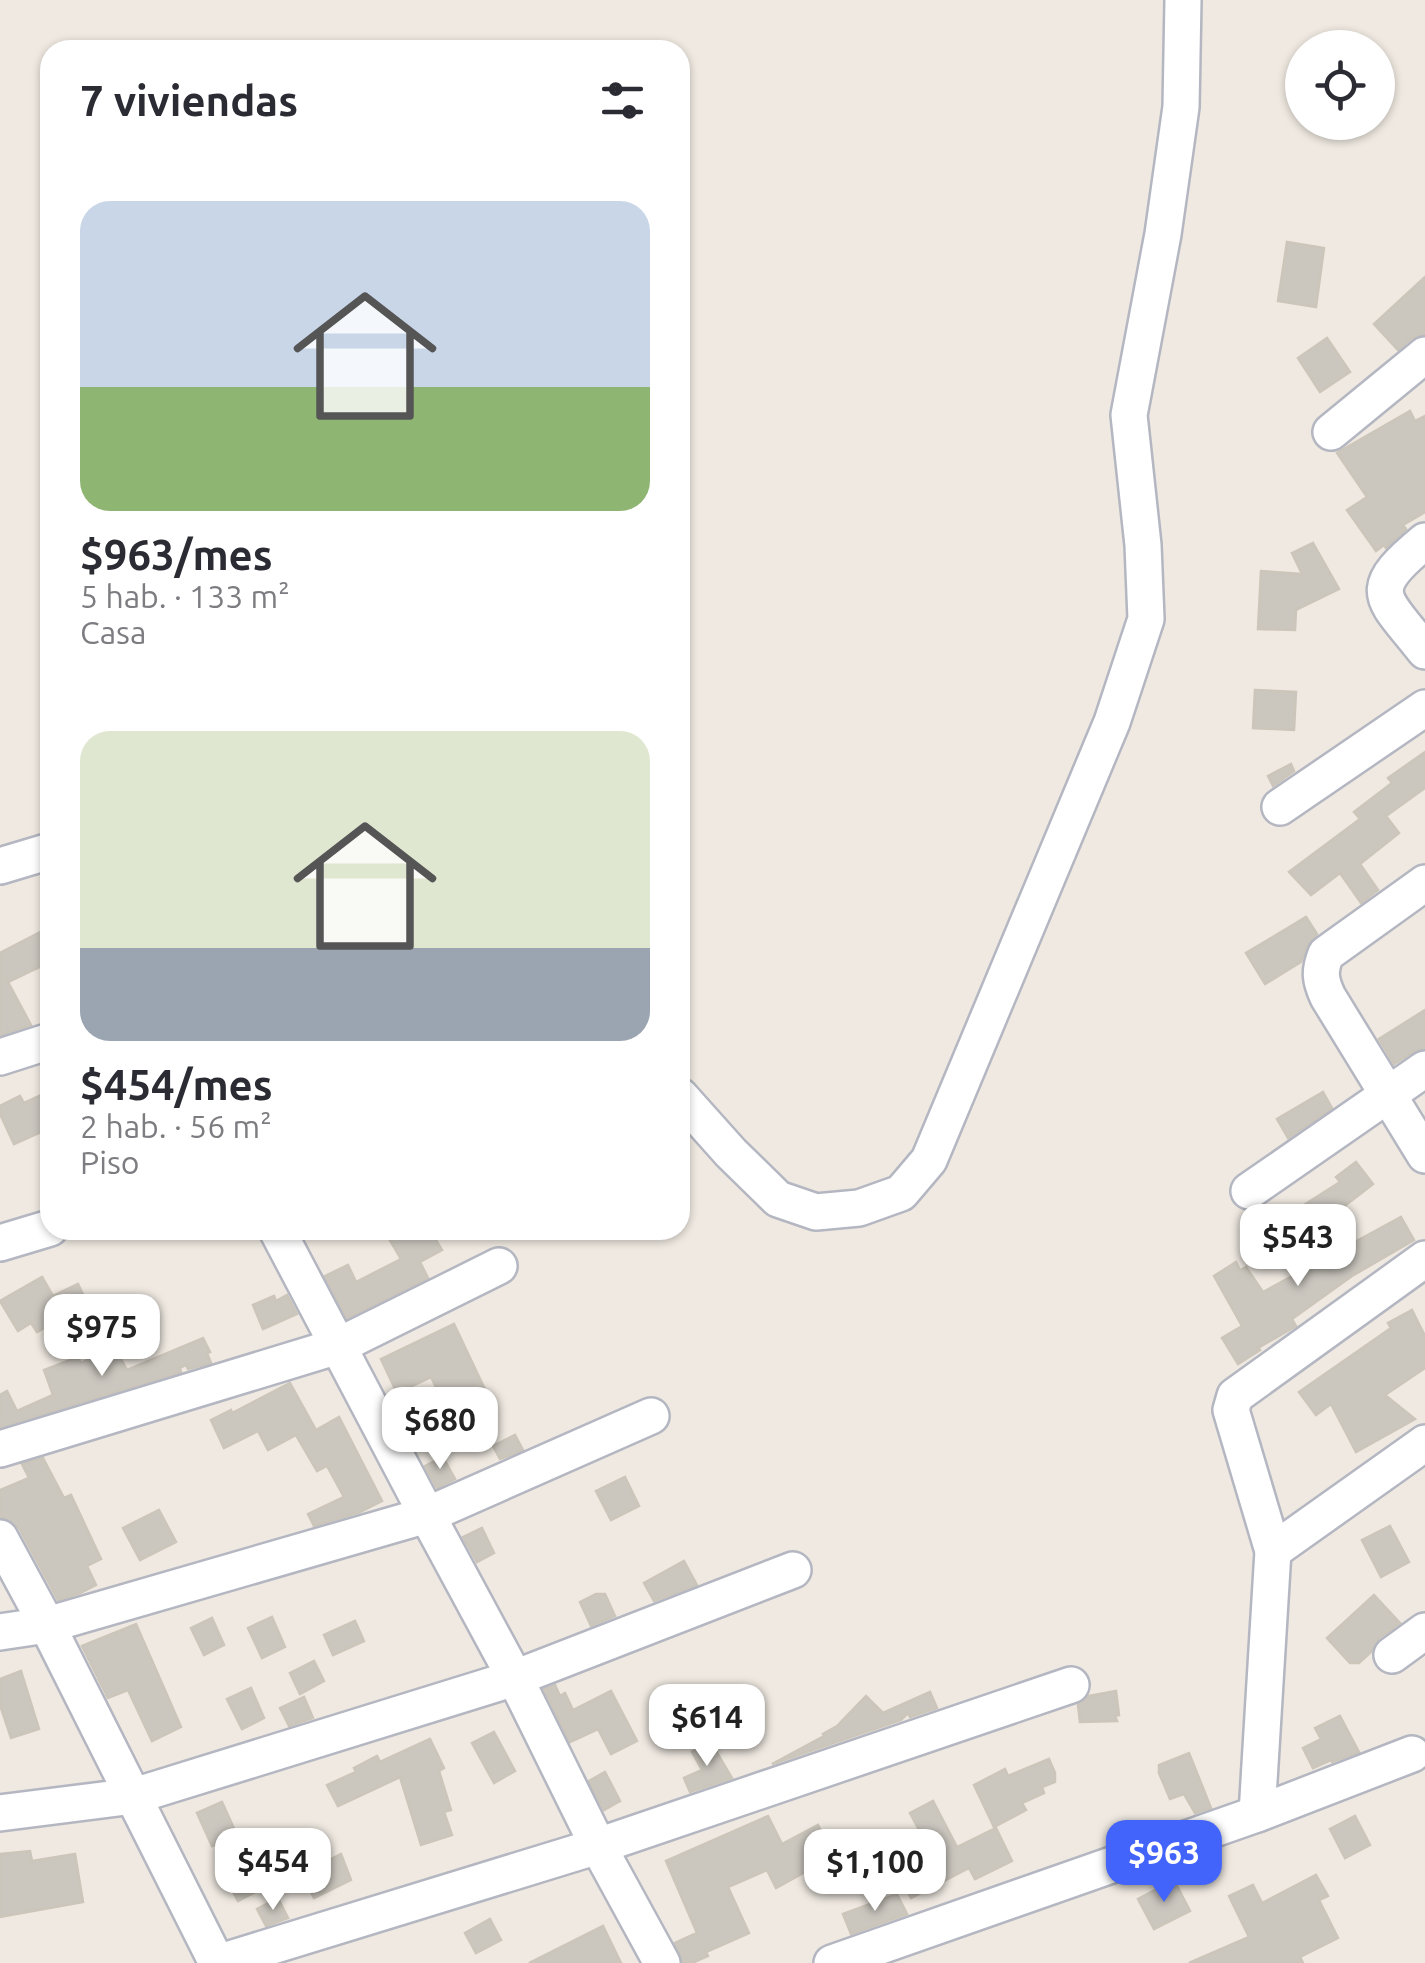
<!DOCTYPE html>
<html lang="es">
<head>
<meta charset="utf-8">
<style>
  :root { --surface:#fff; --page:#f7f7f7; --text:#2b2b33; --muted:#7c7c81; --accent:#4264fb }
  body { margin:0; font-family:Ubuntu,sans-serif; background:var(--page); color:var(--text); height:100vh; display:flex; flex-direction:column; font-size:38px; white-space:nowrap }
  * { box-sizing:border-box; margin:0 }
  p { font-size:32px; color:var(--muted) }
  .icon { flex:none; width:55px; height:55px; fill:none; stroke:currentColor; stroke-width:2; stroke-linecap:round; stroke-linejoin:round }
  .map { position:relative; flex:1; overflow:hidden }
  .panel { position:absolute; left:40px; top:40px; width:650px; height:1200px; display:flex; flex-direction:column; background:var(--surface); border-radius:30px; box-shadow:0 2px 8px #0004 }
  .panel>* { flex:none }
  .buttons { position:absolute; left:1285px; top:30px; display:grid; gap:20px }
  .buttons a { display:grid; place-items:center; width:110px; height:110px; border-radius:50%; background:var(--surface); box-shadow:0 2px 8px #0004; font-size:50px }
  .price { position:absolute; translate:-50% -85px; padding:0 22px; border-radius:20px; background:#fff; color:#222; font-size:32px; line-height:65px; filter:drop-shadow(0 2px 5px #0008) }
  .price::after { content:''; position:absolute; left:50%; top:60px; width:30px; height:22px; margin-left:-15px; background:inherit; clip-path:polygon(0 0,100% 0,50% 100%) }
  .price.selected { background:var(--accent); color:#fff }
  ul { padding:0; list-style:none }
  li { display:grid; align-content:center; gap:20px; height:530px; padding:0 40px }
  li span { display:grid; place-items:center; height:310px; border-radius:30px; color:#555 }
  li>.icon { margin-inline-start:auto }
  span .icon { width:180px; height:180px; fill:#fffc; stroke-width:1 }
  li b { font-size:42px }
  h2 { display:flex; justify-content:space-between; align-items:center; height:120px; padding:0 40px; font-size:42px }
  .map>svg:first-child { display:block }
  .building { fill:#cbc7bf; stroke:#cbc5ba; stroke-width:2.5 }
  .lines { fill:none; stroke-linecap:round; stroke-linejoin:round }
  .minor-casing { stroke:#b4b7c1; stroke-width:40 }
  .minor { stroke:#fff; stroke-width:35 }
</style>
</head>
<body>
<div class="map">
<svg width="1425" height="1963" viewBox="0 0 1425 1963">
  <rect width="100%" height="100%" fill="#efe9e1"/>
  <g class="building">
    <polygon points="1287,242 1324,248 1316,307 1278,301"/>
    <polygon points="1425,277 1425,334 1412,338 1398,350 1374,324"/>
    <polygon points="1327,338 1350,372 1320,392 1298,358"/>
    <polygon points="1410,411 1415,421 1425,416 1425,512 1403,525 1406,529 1386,548 1384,545 1376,551 1347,510 1367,497 1337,453"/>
    <polygon points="1313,543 1339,589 1296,610 1295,630 1258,629 1261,571 1302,574 1292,553"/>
    <polygon points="1255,690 1296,692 1294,730 1253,728"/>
    <polygon points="1425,752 1425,788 1386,816 1399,833 1360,864 1378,890 1361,903 1340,873 1311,895 1289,872 1360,819 1354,812 1392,783 1388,778"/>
    <polygon points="1291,764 1294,771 1273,786 1268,776"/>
    <polygon points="1306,917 1317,934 1307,946 1301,962 1265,984 1246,953"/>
    <polygon points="50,927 50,962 8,982 31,1025 0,1035 0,953"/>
    <polygon points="1425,1010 1425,1048 1413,1052 1394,1064 1379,1039"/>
    <polygon points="50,1091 50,1128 14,1144 0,1114 0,1106 20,1096 24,1103"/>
    <polygon points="1323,1092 1332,1108 1288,1138 1277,1119"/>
    <polygon points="1356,1162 1373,1184 1311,1232 1296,1210 1340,1182 1336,1177"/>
    <polygon points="1401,1217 1414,1240 1352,1276 1292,1319 1296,1326 1258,1348 1260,1350 1238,1364 1222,1338 1242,1326 1214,1276 1236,1262 1240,1270 1246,1267 1263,1292"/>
    <polygon points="384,1230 430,1230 442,1250 420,1262 428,1278 347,1318 325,1276 348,1265 356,1282 401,1259"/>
    <polygon points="42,1277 53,1296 78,1284 87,1303 64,1314 65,1316 37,1332 31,1323 18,1331 0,1301"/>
    <polygon points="287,1295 297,1314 263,1329 253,1305 274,1296 276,1301"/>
    <polygon points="1412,1310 1425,1336 1425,1368 1385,1395 1415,1419 1356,1452 1331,1404 1316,1415 1299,1392 1391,1328 1388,1323"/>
    <polygon points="454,1324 489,1398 451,1418 431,1377 397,1393 381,1359"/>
    <polygon points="203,1338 210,1352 207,1353 211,1363 188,1369 186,1365 180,1368 181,1372 0,1427 0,1395 7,1391 17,1411 53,1395 44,1370 78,1357 81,1363 114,1346 127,1370"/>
    <polygon points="290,1383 316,1430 339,1417 382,1501 360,1512 314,1526 308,1514 344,1497 327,1466 317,1471 296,1435 268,1450 258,1431 224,1448 211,1420 231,1410 232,1413"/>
    <polygon points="515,1435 523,1450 500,1459 493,1446"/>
    <polygon points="443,1457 455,1479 437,1488 425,1466"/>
    <polygon points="43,1458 64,1498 71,1495 101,1559 87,1566 96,1585 80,1593 58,1600 19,1528 10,1520 0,1517 0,1490 29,1478 22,1464"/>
    <polygon points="625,1477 639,1506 611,1520 596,1491"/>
    <polygon points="159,1510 176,1542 140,1560 123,1528"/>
    <polygon points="1390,1526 1409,1562 1381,1577 1362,1540"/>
    <polygon points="482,1528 494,1553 477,1562 463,1537"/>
    <polygon points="684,1561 697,1585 654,1601 644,1583"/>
    <polygon points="596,1594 605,1594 615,1616 591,1626 580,1602"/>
    <polygon points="1374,1595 1400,1623 1379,1638 1372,1651 1359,1663 1350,1663 1327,1638"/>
    <polygon points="272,1617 285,1647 262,1658 248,1628"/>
    <polygon points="212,1618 224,1645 204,1655 191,1628"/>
    <polygon points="355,1621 364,1641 333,1655 324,1635"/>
    <polygon points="136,1624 181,1727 152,1741 128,1690 108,1698 82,1646"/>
    <polygon points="314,1661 324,1681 300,1694 290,1673"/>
    <polygon points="21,1671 39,1729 11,1738 0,1705 0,1679"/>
    <polygon points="555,1685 560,1696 565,1693 573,1710 611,1691 637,1741 611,1754 598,1729 570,1742 544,1689"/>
    <polygon points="251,1688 264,1718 242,1729 227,1699"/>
    <polygon points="1116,1691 1119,1715 1115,1716 1117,1721 1080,1722 1078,1705 1089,1696"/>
    <polygon points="930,1692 937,1708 910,1717 908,1713 901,1720 772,1764 824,1736 823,1734 837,1726 866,1696 883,1713"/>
    <polygon points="304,1697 313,1718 289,1726 280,1708"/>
    <polygon points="1340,1716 1359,1752 1332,1762 1331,1760 1313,1768 1303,1748 1321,1739 1315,1728"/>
    <polygon points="494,1732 515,1771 494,1783 472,1743"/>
    <polygon points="430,1739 444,1768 439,1771 451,1810 444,1812 452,1835 421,1845 400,1777 338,1806 327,1785 356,1772 354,1768 377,1756 380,1762"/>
    <polygon points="710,1741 732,1778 690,1792 684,1778 702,1770 692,1752"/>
    <polygon points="1189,1753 1211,1808 1195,1813 1184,1794 1170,1799 1159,1773 1159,1765"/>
    <polygon points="1049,1759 1055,1773 1055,1782 1042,1787 1044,1793 1022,1803 1026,1810 994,1827 974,1785 1005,1769 1008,1776"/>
    <polygon points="605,1772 620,1801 604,1810 589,1781"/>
    <polygon points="933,1801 957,1847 996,1828 1012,1861 975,1879 969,1868 911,1898 898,1873 933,1856 910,1813"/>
    <polygon points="222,1802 237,1835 212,1846 197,1813"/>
    <polygon points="768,1816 782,1844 818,1825 834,1856 776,1888 767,1870 728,1887 749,1933 706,1952 708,1956 692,1963 683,1963 675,1943 697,1933 666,1861"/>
    <polygon points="1355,1816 1370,1845 1345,1858 1330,1829"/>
    <polygon points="30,1851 32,1861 75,1854 83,1902 0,1917 0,1854"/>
    <polygon points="341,1854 351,1880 314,1898 302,1874"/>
    <polygon points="253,1869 263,1888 238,1901 228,1882"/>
    <polygon points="1316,1875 1328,1896 1319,1900 1338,1938 1300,1957 1303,1963 1189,1963 1249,1937 1229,1896 1253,1885 1262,1903"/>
    <polygon points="1174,1880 1190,1911 1154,1929 1138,1899"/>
    <polygon points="897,1894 907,1914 851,1934 843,1914"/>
    <polygon points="278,1898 288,1918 266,1926 257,1909"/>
    <polygon points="490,1919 501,1940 476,1953 465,1933"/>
    <polygon points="603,1926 621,1963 529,1963"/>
  </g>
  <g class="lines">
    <defs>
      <g id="minor">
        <polyline points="1331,432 1425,355"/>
        <path d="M 1425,541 C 1363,592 1382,596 1425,651"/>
        <polyline points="1280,807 1425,708"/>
        <polyline points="0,866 50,851"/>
        <path d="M 1425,883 L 1326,954 C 1319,971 1320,980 1328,997 L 1425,1155"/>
        <polyline points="0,1057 50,1041"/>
        <polyline points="680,1096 731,1153 778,1199 816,1212 859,1208 901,1193 929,1160 1112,722 1146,619 1143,545 1129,415 1163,234 1181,107 1183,0"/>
        <polyline points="1249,1191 1425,1069"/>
        <polyline points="277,1230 427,1515 515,1678 598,1846 662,1963"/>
        <polyline points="0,1243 50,1228"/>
        <polyline points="0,1449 338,1346 499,1266"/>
        <polyline points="0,1538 47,1625 217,1963"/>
        <polyline points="1273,1551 1425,1443"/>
        <polyline points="0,1632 47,1625 427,1515 651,1416"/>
        <polyline points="1392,1655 1425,1631"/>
        <polyline points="0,1813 134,1796 515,1678 793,1570"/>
        <polyline points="1257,1814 1273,1551 1231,1410 1235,1396 1425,1259"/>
        <polyline points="217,1963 598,1846 1071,1685"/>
        <polyline points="832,1963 1257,1814 1412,1754"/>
      </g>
    </defs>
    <use href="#minor" class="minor-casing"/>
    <use href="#minor" class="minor"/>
  </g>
</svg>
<div class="buttons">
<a><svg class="icon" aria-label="locate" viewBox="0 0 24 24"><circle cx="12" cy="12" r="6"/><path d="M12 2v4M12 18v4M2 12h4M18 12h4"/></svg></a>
</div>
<b class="price" style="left:1298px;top:1289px">$543</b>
<b class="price" style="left:102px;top:1379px">$975</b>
<b class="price" style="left:440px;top:1472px">$680</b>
<b class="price" style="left:707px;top:1769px">$614</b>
<b class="price selected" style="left:1164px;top:1905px">$963</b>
<b class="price" style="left:273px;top:1913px">$454</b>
<b class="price" style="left:875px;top:1914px">$1,100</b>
<section class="panel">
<h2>7 viviendas<svg class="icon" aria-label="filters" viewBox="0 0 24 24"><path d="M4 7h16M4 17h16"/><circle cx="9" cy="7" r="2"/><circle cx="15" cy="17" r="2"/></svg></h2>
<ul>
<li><span style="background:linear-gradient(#c9d6e8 60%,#8fb573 0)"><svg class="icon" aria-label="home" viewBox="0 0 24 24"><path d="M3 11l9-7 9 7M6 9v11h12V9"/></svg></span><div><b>$963/mes</b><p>5 hab. · 133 m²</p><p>Casa</p></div></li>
<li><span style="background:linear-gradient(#dfe7d0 70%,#9aa5b1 0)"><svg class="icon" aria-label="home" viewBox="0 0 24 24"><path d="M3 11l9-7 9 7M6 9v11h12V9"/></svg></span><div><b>$454/mes</b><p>2 hab. · 56 m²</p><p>Piso</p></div></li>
</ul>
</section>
</div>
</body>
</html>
